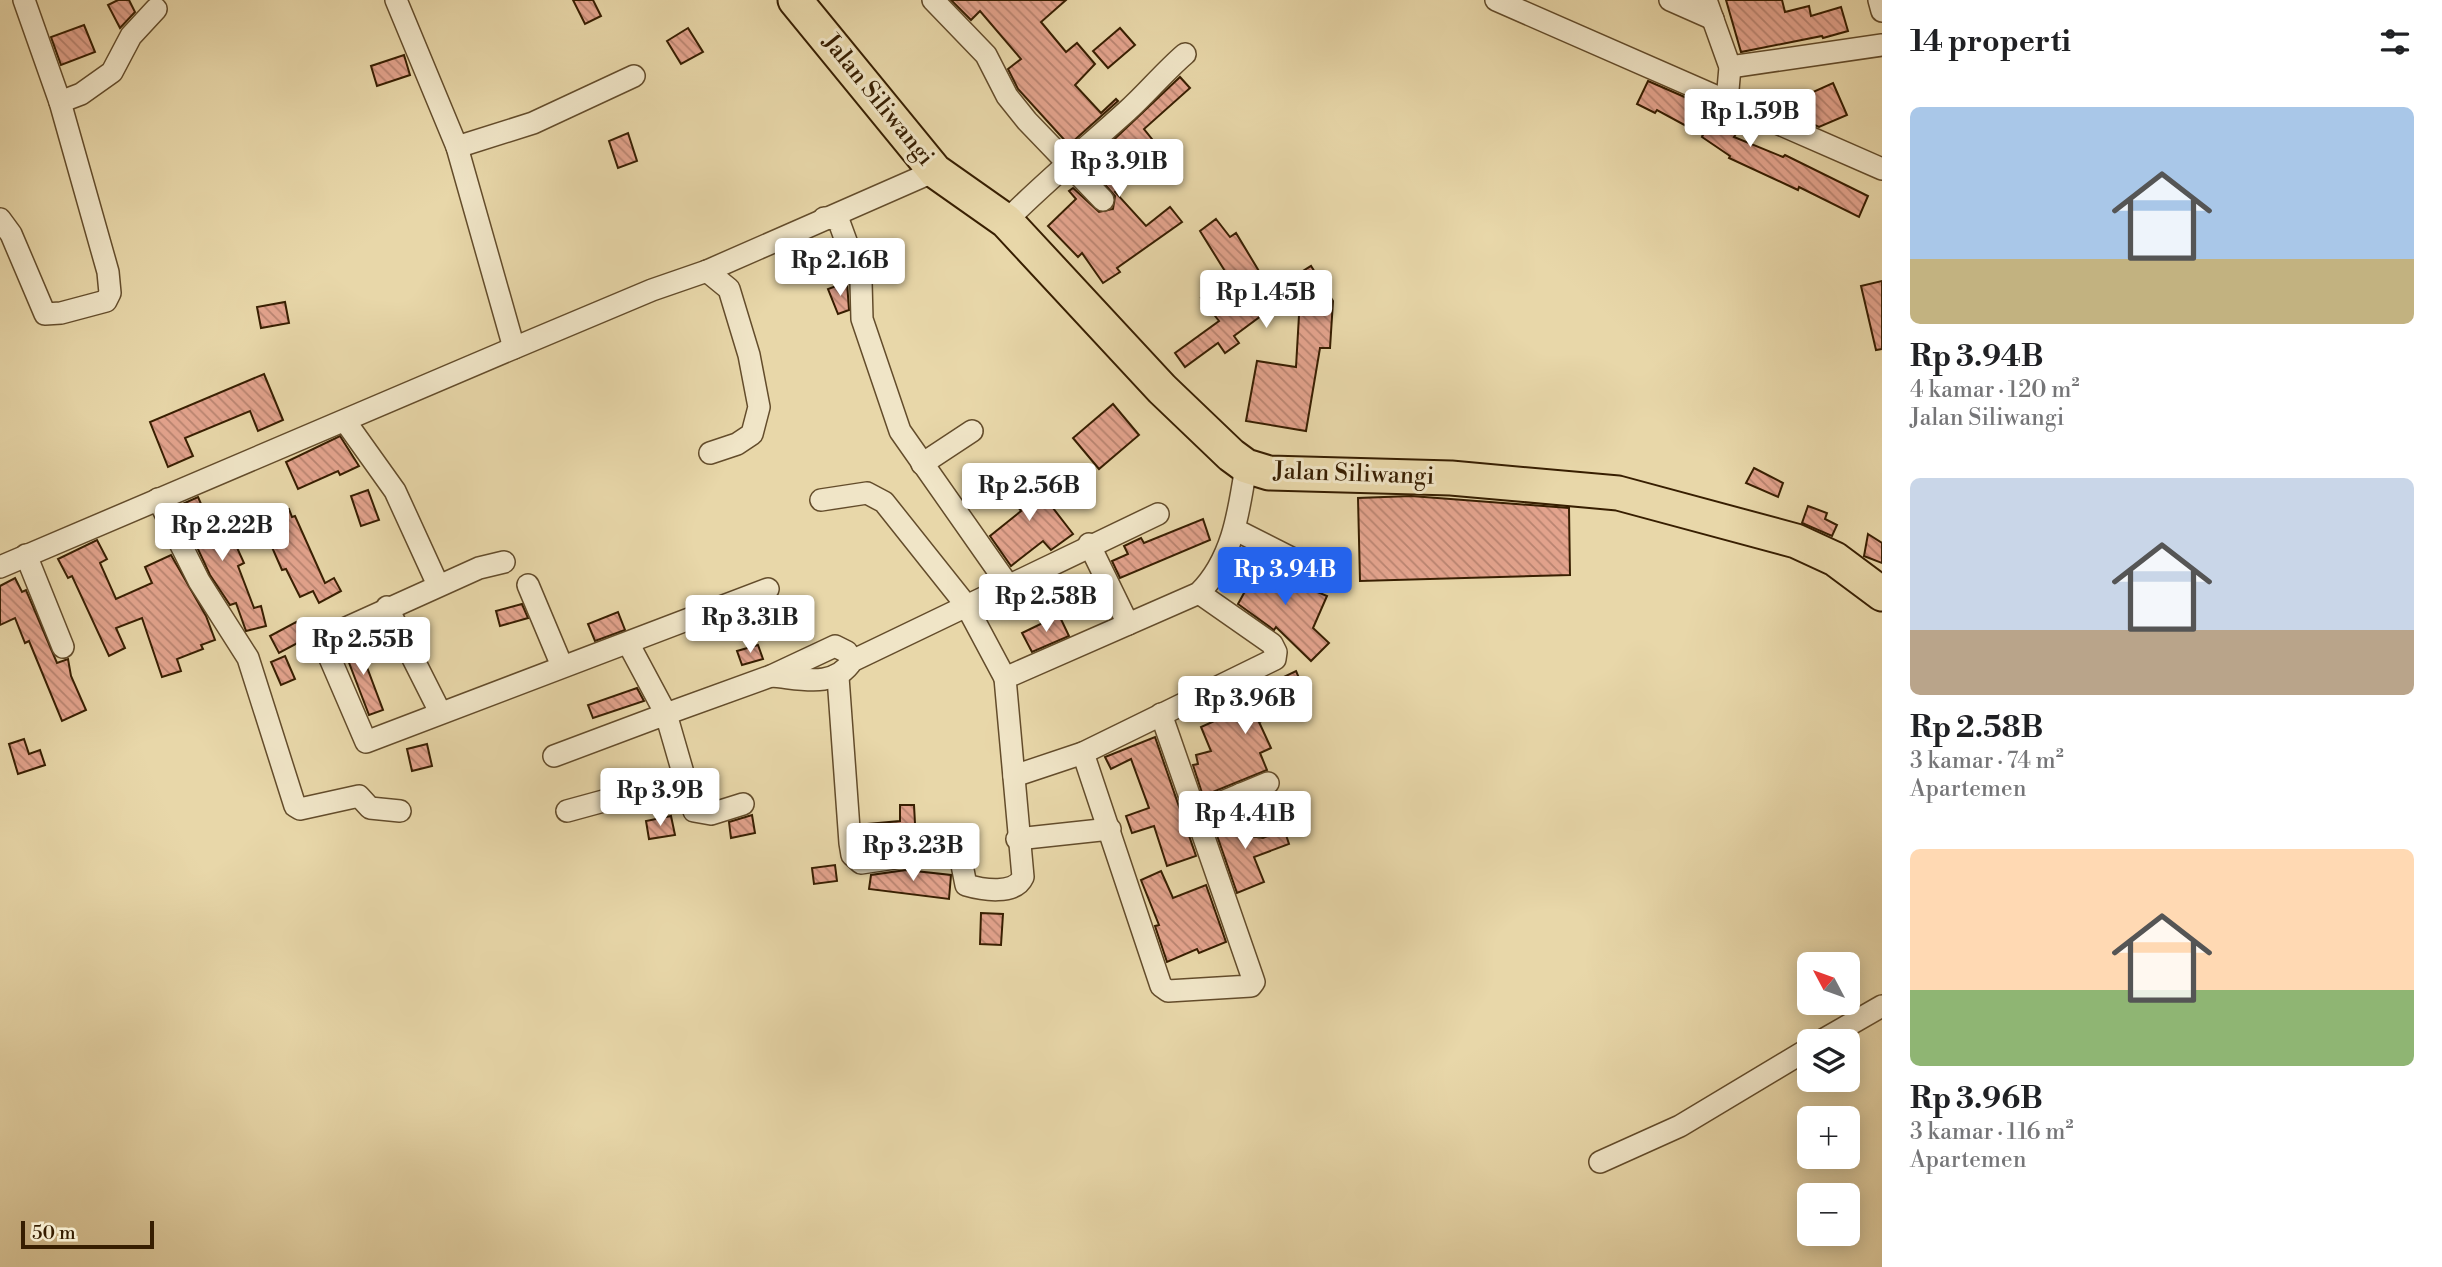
<!DOCTYPE html>
<html lang="id">
<head>
<meta charset="utf-8">
<style>
  :root { --surface:#fff; --page:#f2f2f2; --text:#202124; --muted:#757577; --accent:#2563eb }
  body { margin:0; font-family:"Libre Bodoni",serif; background:var(--page); color:var(--text); height:100vh; display:flex; flex-direction:column; font-size:26px; white-space:nowrap }
  * { box-sizing:border-box; margin:0 }
  p { font-size:23px; color:var(--muted) }
  .icon { flex:none; width:38px; height:38px; fill:none; stroke:currentColor; stroke-width:2; stroke-linecap:round; stroke-linejoin:round }
  .map { position:relative; flex:1; overflow:hidden }
  .side { display:flex; flex-direction:column; background:var(--surface); width:560px }
  .side>* { flex:none }
  .needle { width:46px; rotate:311deg }
  .tools { position:absolute; left:1797px; top:952px; display:grid; gap:14px }
  .tools a { display:grid; place-items:center; width:63px; height:63px; border-radius:10px; background:var(--surface); box-shadow:0 4px 18px #0003; font-size:35px }
  .scale { position:absolute; left:21px; bottom:18px; width:133px; box-sizing:border-box; padding-left:7px; border:4px solid #371e01; border-top:0; font-size:19px; line-height:24px; white-space:nowrap; color:#371e01; -webkit-text-stroke:5px #f0e5c7; paint-order:stroke }
  .price { position:absolute; translate:-50% -60px; padding:0 16px; border-radius:7px; background:#fff; color:#222; font-size:23px; line-height:46px; filter:drop-shadow(0 2px 4px #0008) }
  .price::after { content:''; position:absolute; left:50%; top:42px; width:21px; height:16px; margin-left:-10px; background:inherit; clip-path:polygon(0 0,100% 0,50% 100%) }
  .price.current { background:var(--accent); color:#fff }
  ul { padding:0; list-style:none }
  li { display:grid; align-content:center; gap:14px; height:371px; padding:0 28px }
  li span { display:grid; place-items:center; height:217px; border-radius:10px; color:#555 }
  li>.icon { margin-inline-start:auto }
  span .icon { width:126px; height:126px; fill:#fffc; stroke-width:1 }
  li b { font-size:30px }
  h2 { display:flex; justify-content:space-between; align-items:center; height:84px; padding:0 28px; font-size:30px }
  main { display:flex; flex:1; min-height:0 }
  .map>svg:first-child { display:block }
  .building { fill:url(#building-back-hatch); stroke:#371e01; stroke-width:2 }
  .lines { fill:none; stroke-linecap:round; stroke-linejoin:round }
  .street-casing { stroke:#634c2b; stroke-width:24 }
  .primary-casing { stroke:#371e01; stroke-width:37 }
  .street { stroke:#f0e5c7; stroke-width:21 }
  .primary { stroke:#e8d7a9; stroke-width:33 }
  .labels { text-anchor:middle; dominant-baseline:central; stroke-width:6; stroke-linejoin:round; paint-order:stroke }
  .street-label { font-size:24px; fill:#371e01; stroke:#f0e5c7 }
</style>
</head>
<body>
<main>
<div class="map">
<svg width="1882" height="1267" viewBox="0 0 1882 1267">
  <defs>
    <pattern id="building-back-hatch" width="6" height="6" patternUnits="userSpaceOnUse" patternTransform="scale(1.75)"><rect width="6" height="6" fill="#e3a38d"/><path d="M-1 5l2 2M0 0l6 6M5-1l2 2" fill="none" stroke="#b98471"/></pattern>
  </defs>
  <rect width="100%" height="100%" fill="#e8d7a9"/>
  <filter id="stains"><feTurbulence type="fractalNoise" baseFrequency=".00286" numOctaves="4"/><feColorMatrix values="0 0 0 0 .2 0 0 0 0 .09 0 0 0 0 .02 0 0 0 .5 -.17"/></filter>
  <radialGradient id="worn" r=".72"><stop offset=".6" stop-color="#630" stop-opacity="0"/><stop offset="1" stop-color="#630" stop-opacity=".3"/></radialGradient>
  <g class="building">
    <polygon points="118,0 129,0 135,12 120,28 108,5"/>
    <polygon points="573,0 593,0 601,16 585,24"/>
    <polygon points="951,0 1066,0 1041,22 1066,52 1077,43 1095,64 1075,85 1101,113 1116,99 1118,101 1069,145 1018,89 1008,69 1021,59 980,11 971,20"/>
    <polygon points="1726,0 1782,0 1785,12 1809,6 1811,16 1841,7 1848,31 1823,38 1822,36 1741,52"/>
    <polygon points="84,25 95,52 61,65 51,37"/>
    <polygon points="688,28 703,52 681,64 667,41"/>
    <polygon points="1120,28 1135,45 1108,68 1093,51"/>
    <polygon points="404,55 410,75 377,86 371,66"/>
    <polygon points="1180,77 1190,88 1144,129 1164,154 1115,192 1146,226 1170,207 1182,222 1117,268 1120,272 1103,283 1082,253 1078,257 1048,226 1076,199 1069,191 1073,188 1099,212 1113,209 1115,196 1094,172 1111,159 1104,149"/>
    <polygon points="1648,81 1719,112 1741,126 1734,137 1783,157 1785,155 1868,196 1859,217 1799,187 1798,190 1729,158 1730,156 1702,137 1703,135 1657,110 1655,113 1637,104"/>
    <polygon points="1833,83 1847,115 1819,127 1801,119 1793,101"/>
    <polygon points="628,133 637,161 618,168 609,141"/>
    <polygon points="1216,219 1230,237 1236,233 1271,291 1311,266 1333,301 1330,348 1320,348 1306,431 1246,421 1257,361 1296,367 1300,298 1268,318 1265,313 1234,336 1239,343 1225,353 1218,343 1185,367 1175,353 1219,321 1201,298 1228,276 1200,231"/>
    <polygon points="1882,281 1882,349 1876,350 1861,286"/>
    <polygon points="847,282 849,310 838,314 828,289"/>
    <polygon points="285,302 289,323 261,328 257,307"/>
    <polygon points="264,374 283,420 258,431 250,411 185,438 193,456 168,467 150,422"/>
    <polygon points="1113,404 1139,435 1099,469 1073,438"/>
    <polygon points="340,436 359,466 340,475 338,471 298,489 286,462"/>
    <polygon points="1754,468 1783,483 1778,497 1746,483"/>
    <polygon points="1026,473 1073,534 1051,550 1043,541 1011,566 990,536 1021,511 1005,490"/>
    <polygon points="368,490 379,520 361,526 351,496"/>
    <polygon points="1411,496 1569,508 1570,575 1360,581 1358,498"/>
    <polygon points="198,497 215,536 229,530 244,563 238,566 254,608 261,606 266,626 246,631 236,603 230,605 210,575 178,506"/>
    <polygon points="1808,506 1827,513 1825,519 1837,525 1832,536 1802,523"/>
    <polygon points="289,509 292,517 295,516 325,583 334,578 341,591 319,603 313,591 300,597 286,569 282,570 268,538 264,540 257,522"/>
    <polygon points="1203,519 1210,540 1120,578 1112,561 1128,554 1124,546 1141,538 1144,543"/>
    <polygon points="1868,534 1882,543 1882,563 1864,556"/>
    <polygon points="97,540 107,559 100,563 116,599 152,583 145,567 171,555 206,616 215,640 201,645 203,649 177,659 181,671 162,677 142,618 116,628 125,648 109,656 72,576 68,578 58,559"/>
    <polygon points="1253,559 1296,578 1294,582 1327,596 1313,628 1329,643 1311,661 1276,627 1274,630 1238,604 1249,584 1243,582"/>
    <polygon points="15,578 22,592 26,590 57,663 68,659 71,676 86,710 62,721 29,641 25,643 15,618 0,625 0,586"/>
    <polygon points="522,604 528,618 500,626 496,611"/>
    <polygon points="618,612 625,630 595,641 588,624"/>
    <polygon points="1059,615 1069,636 1032,652 1022,633"/>
    <polygon points="296,622 305,639 279,653 270,636"/>
    <polygon points="356,638 383,710 369,715 343,647"/>
    <polygon points="758,645 763,659 742,665 737,651"/>
    <polygon points="285,656 295,679 281,685 271,662"/>
    <polygon points="1296,671 1310,704 1259,722 1271,748 1260,753 1267,770 1203,796 1193,765 1198,764 1196,755 1211,751 1201,727 1261,700 1257,690"/>
    <polygon points="637,688 644,701 593,718 588,705"/>
    <polygon points="1155,737 1196,856 1167,866 1154,826 1132,833 1126,816 1149,808 1131,759 1111,769 1105,757"/>
    <polygon points="24,739 29,754 40,750 45,765 18,774 9,744"/>
    <polygon points="427,744 432,766 412,771 407,749"/>
    <polygon points="900,805 914,805 916,842 869,848 868,824 900,821"/>
    <polygon points="1233,812 1244,835 1263,838 1284,829 1289,844 1254,857 1264,882 1237,893 1212,821"/>
    <polygon points="752,815 755,833 731,838 729,822"/>
    <polygon points="671,816 675,835 649,839 646,821"/>
    <polygon points="835,865 837,881 814,884 812,868"/>
    <polygon points="906,870 951,875 949,899 869,889 871,875"/>
    <polygon points="1161,871 1173,898 1206,885 1226,942 1199,953 1197,949 1167,962 1155,926 1159,925 1141,880"/>
    <polygon points="981,913 1003,914 1001,945 980,944"/>
  </g>
  <g class="lines">
    <defs>
      <g id="street">
        <polyline points="396,0 457,147 514,348"/>
        <polyline points="933,0 986,55 1007,96 1027,121 1103,200"/>
        <polyline points="1496,0 1882,169"/>
        <polyline points="1670,0 1713,19"/>
        <polyline points="1706,0 1730,67 1727,101"/>
        <polyline points="1879,0 1882,11"/>
        <polyline points="1730,67 1882,45"/>
        <polyline points="60,102 81,94 112,72 131,36 156,9"/>
        <polyline points="457,147 533,123 634,76"/>
        <polyline points="824,218 838,219 861,282 862,319 900,431 1008,585"/>
        <polyline points="0,219 11,234 45,314 61,313 106,301 110,293 108,272 60,102 24,0"/>
        <path d="M 1006,221 C 1045,182 1086,148 1127,111 C 1147,93 1164,72 1185,54"/>
        <polyline points="707,271 729,289 749,355 759,407 752,434 737,444 710,453"/>
        <polyline points="345,421 395,491 438,585"/>
        <polyline points="922,464 972,431"/>
        <polyline points="158,499 199,581 248,658 295,806 300,809 359,796 370,808 400,811"/>
        <polyline points="821,500 867,493 884,502 966,605 1005,678"/>
        <polyline points="1236,530 1315,570"/>
        <polyline points="1089,544 1128,624"/>
        <polyline points="26,555 63,647"/>
        <polyline points="504,562 479,568 335,633 328,646 329,656 366,742 768,589"/>
        <polyline points="0,567 514,348 652,290 707,271 935,171"/>
        <polyline points="528,585 562,666"/>
        <polyline points="387,607 440,712"/>
        <polyline points="628,643 666,714 771,676 835,646 847,652 852,661"/>
        <path d="M 771,676 C 800,678 834,689 852,661 L 1158,514"/>
        <path d="M 838,677 L 850,843 L 852,855 L 861,863 L 949,850 L 961,860 L 966,885 C 983,890 1015,895 1023,877 L 1005,678 L 1199,593 C 1233,559 1239,511 1246,466"/>
        <polyline points="1083,753 1161,986 1168,991 1251,986 1254,982 1252,976 1161,714"/>
        <polyline points="554,756 666,714 694,811 711,814 743,804"/>
        <polyline points="1014,776 1083,753 1275,659 1276,652 1272,644 1199,593"/>
        <polyline points="1241,794 1252,825 1258,826 1283,815"/>
        <polyline points="567,811 684,779"/>
        <polyline points="1196,813 1268,783"/>
        <polyline points="1017,839 1110,829"/>
        <polyline points="1821,1041 1882,1006"/>
        <polyline points="1600,1162 1680,1126 1810,1048"/>
      </g>
      <polyline id="primary" points="795,0 935,171 1006,221 1162,389 1231,455 1246,466 1269,473 1451,478 1618,493 1796,541 1835,559 1882,594"/>
    </defs>
    <use href="#street" class="street-casing"/>
    <use href="#primary" class="primary-casing"/>
    <use href="#street" class="street"/>
    <use href="#primary" class="primary"/>
  </g>
  <g class="labels">
    <g class="street-label">
      <text transform="translate(878 100) rotate(51)">Jalan Siliwangi</text>
      <text transform="translate(1354 474) rotate(2)">Jalan Siliwangi</text>
    </g>
  </g>
  <rect width="100%" height="100%" filter="url(#stains)"/>
  <rect width="100%" height="100%" fill="url(#worn)"/>
</svg>
<div class="tools">
<a><svg class="needle" viewBox="-14 -14 28 28"><path d="M0-13l5 13h-10z" fill="#e53935"/><path d="M0 13l5-13h-10z" fill="#757577"/></svg></a>
<a><svg class="icon" aria-label="layers" viewBox="0 0 24 24"><path d="M12 4l9 5-9 5-9-5zM3 14l9 5 9-5"/></svg></a>
<a>+</a>
<a>−</a>
</div>
<div class="scale">50 m</div>
<b class="price" style="left:1750px;top:149px">Rp 1.59B</b>
<b class="price" style="left:1119px;top:199px">Rp 3.91B</b>
<b class="price" style="left:840px;top:298px">Rp 2.16B</b>
<b class="price" style="left:1266px;top:330px">Rp 1.45B</b>
<b class="price" style="left:1029px;top:523px">Rp 2.56B</b>
<b class="price" style="left:222px;top:563px">Rp 2.22B</b>
<b class="price current" style="left:1285px;top:607px">Rp 3.94B</b>
<b class="price" style="left:1046px;top:634px">Rp 2.58B</b>
<b class="price" style="left:750px;top:655px">Rp 3.31B</b>
<b class="price" style="left:363px;top:677px">Rp 2.55B</b>
<b class="price" style="left:1245px;top:736px">Rp 3.96B</b>
<b class="price" style="left:660px;top:828px">Rp 3.9B</b>
<b class="price" style="left:1245px;top:851px">Rp 4.41B</b>
<b class="price" style="left:913px;top:883px">Rp 3.23B</b>
</div>
<section class="side">
<h2>14 properti<svg class="icon" aria-label="filters" viewBox="0 0 24 24"><path d="M4 7h16M4 17h16"/><circle cx="9" cy="7" r="2"/><circle cx="15" cy="17" r="2"/></svg></h2>
<ul>
<li><span style="background:linear-gradient(#a9c7e8 70%,#c2b280 0)"><svg class="icon" aria-label="home" viewBox="0 0 24 24"><path d="M3 11l9-7 9 7M6 9v11h12V9"/></svg></span><div><b>Rp 3.94B</b><p>4 kamar · 120 m²</p><p>Jalan Siliwangi</p></div></li>
<li><span style="background:linear-gradient(#c9d6e8 70%,#b9a48a 0)"><svg class="icon" aria-label="home" viewBox="0 0 24 24"><path d="M3 11l9-7 9 7M6 9v11h12V9"/></svg></span><div><b>Rp 2.58B</b><p>3 kamar · 74 m²</p><p>Apartemen</p></div></li>
<li><span style="background:linear-gradient(#ffd9b3 65%,#8fb573 0)"><svg class="icon" aria-label="home" viewBox="0 0 24 24"><path d="M3 11l9-7 9 7M6 9v11h12V9"/></svg></span><div><b>Rp 3.96B</b><p>3 kamar · 116 m²</p><p>Apartemen</p></div></li>
</ul>
</section>
</main>
</body>
</html>
